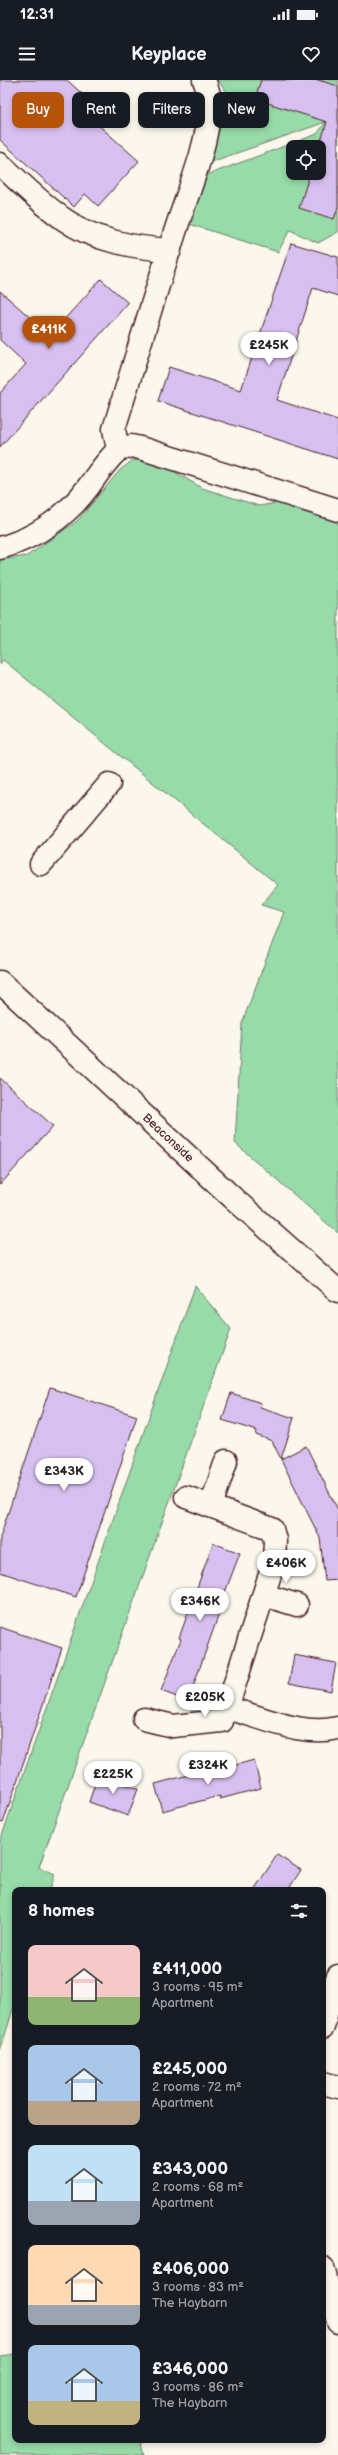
<!DOCTYPE html>
<html lang="en">
<head>
<meta charset="utf-8">
<style>
  :root { --surface:#171b24; --page:#242831; --text:#f1f3f6; --muted:#9ea1a6; --accent:#b45309 }
  body { margin:0; font-family:"Balsamiq Sans",sans-serif; background:var(--page); color:var(--text); height:100vh; display:flex; flex-direction:column; font-size:15px; white-space:nowrap }
  * { box-sizing:border-box; margin:0 }
  p { font-size:13px; color:var(--muted) }
  .icon { flex:none; width:22px; height:22px; fill:none; stroke:currentColor; stroke-width:2; stroke-linecap:round; stroke-linejoin:round }
  .map { position:relative; flex:1; overflow:hidden }
  .details { position:absolute; left:12px; top:1807px; width:314px; height:556px; display:flex; flex-direction:column; background:var(--surface); border-radius:8px; box-shadow:0 2px 6px #0003 }
  .details>* { flex:none }
  .hud { position:absolute; left:12px; top:12px; width:314px; height:36px; display:flex; gap:8px }
  .controls { position:absolute; left:286px; top:60px; display:grid; gap:8px }
  .controls a { display:grid; place-items:center; width:40px; height:40px; border-radius:8px; background:var(--surface); box-shadow:0 2px 6px #0003; font-size:20px }
  .price { position:absolute; translate:-50% -34px; padding:0 9px; border-radius:14px; background:#fff; color:#222; font-size:13px; line-height:26px; filter:drop-shadow(0 1px 2px #0008) }
  .price::after { content:''; position:absolute; left:50%; top:24px; width:12px; height:9px; margin-left:-6px; background:inherit; clip-path:polygon(0 0,100% 0,50% 100%) }
  .price.selected { background:var(--accent); color:#fff }
  ul { padding:0; list-style:none }
  li { display:flex; align-items:center; gap:12px; height:100px; padding:0 16px }
  li span { display:grid; place-items:center; flex:none; width:112px; height:80px; border-radius:8px; color:#555 }
  li>.icon { margin-inline-start:auto }
  span .icon { width:48px; height:48px; fill:#fffc; stroke-width:1 }
  li b { font-size:17px }
  h2 { display:flex; justify-content:space-between; align-items:center; height:48px; padding:0 16px; font-size:17px }
  .tag { padding:0 14px; border-radius:8px; background:var(--surface); box-shadow:0 2px 6px #0003; font-size:14px; line-height:36px }
  .tag.selected { background:var(--accent); color:#fff }
  .status { display:flex; justify-content:space-between; align-items:center; height:28px; padding:0 20px; background:var(--surface); direction:ltr }
  .status svg { height:11px; fill:currentColor }
  header { display:flex; justify-content:space-between; align-items:center; height:52px; padding:0 16px; background:var(--surface); font-size:18px; font-weight:600 }
  .map>svg:first-child { display:block }
  .green { fill:#96dba8; stroke:#707d6a; fill-rule:evenodd }
  .building { fill:#d7c0f0; stroke:#4a1f2b }
  .lines { fill:none; stroke-linecap:round; stroke-linejoin:round }
  .minor-casing { stroke:#4a1f2b; stroke-width:25 }
  .major-casing { stroke:#4a1f2b; stroke-width:25 }
  .highway-casing { stroke:#4a1f2b; stroke-width:25 }
  .minor { stroke:#fbf7ec; stroke-width:22 }
  .major { stroke:#fbf7ec; stroke-width:22 }
  .highway { stroke:#fbf7ec; stroke-width:22 }
  .labels { text-anchor:middle; dominant-baseline:central; stroke-width:3; stroke-linejoin:round; paint-order:stroke }
  .street-label { font-size:12px; fill:#4a1f2b; stroke:#fbf7ec }
</style>
</head>
<body>
<div class="status"><b>12:31</b><svg viewBox="0 0 49 12"><path d="M0 12V9h3v3zM5 12V6h3v6zM10 12V3h3v9zM15 12V0h3v12zM26 1h20v11H26zM47 4h2v5h-2z"/></svg></div>
<header><svg class="icon" aria-label="menu" viewBox="0 0 24 24"><path d="M4 6h16M4 12h16M4 18h16"/></svg>Keyplace<svg class="icon" aria-label="heart" viewBox="0 0 24 24"><path d="M12 20l-8-8c-3-5 5-10 8-4 3-6 11-1 8 4z"/></svg></header>
<div class="map">
<svg width="338" height="2375" viewBox="0 0 338 2375">
  <rect width="100%" height="100%" fill="#fbf7ec"/>
  <filter id="ink" filterUnits="userSpaceOnUse"><feTurbulence type="fractalNoise" baseFrequency=".025" numOctaves="2"/><feDisplacementMap in="SourceGraphic" scale="8" xChannelSelector="R" yChannelSelector="G"/><feConvolveMatrix kernelMatrix="1 2 1 2 8 2 1 2 1" color-interpolation-filters="sRGB"/></filter>
  <g filter="url(#ink)">
    <g class="green">
      <path d="M 217,0 L 338,0 L 338,152 L 318,163 L 290,150 L 278,172 L 189,144 L 207,95 L 317,54 L 326,42 L 208,83 L 228,22 L 226,11 ZM 293,67 L 319,67 L 319,93 L 293,93 Z"/>
      <polygon points="133,380 145,380 168,388 202,408 259,426 282,422 338,439 338,1153 235,1063 242,943 284,832 261,825 278,805 3,580 0,584 0,480 27,476 77,441 120,390"/>
      <polygon points="195,1206 231,1249 39,1787 55,1794 50,1810 15,1810 15,1923 0,1971 0,1761"/>
      <polygon points="15,2274 15,2360 140,2360 144,2375 0,2375 0,2276"/>
    </g>
    <g class="building">
      <polygon points="0,0 67,0 103,33 95,42 139,81 98,126 85,114 74,127 0,60"/>
      <polygon points="261,0 318,0 338,6 338,127 334,139 299,128 310,93 319,93 319,67 327,42 255,19"/>
      <polygon points="291,163 338,177 338,216 313,208 277,320 338,340 338,379 158,321 169,287 241,310"/>
      <polygon points="101,199 128,223 0,367 0,313 26,284 0,260 0,211 50,255"/>
      <polygon points="0,998 53,1046 0,1105"/>
      <polygon points="50,1308 137,1336 76,1517 0,1492 0,1457"/>
      <polygon points="231,1313 261,1323 260,1327 294,1338 281,1379 306,1366 338,1430 338,1500 325,1501 320,1458 272,1361 256,1355 257,1351 222,1340"/>
      <polygon points="213,1463 240,1473 219,1528 221,1528 188,1621 161,1611 181,1559 179,1558"/>
      <polygon points="0,1547 62,1568 3,1743 0,1742"/>
      <polygon points="294,1575 336,1583 331,1611 289,1603"/>
      <polygon points="254,1680 261,1708 220,1719 220,1716 162,1731 155,1704 196,1693 196,1696"/>
      <polygon points="98,1695 138,1709 128,1736 89,1722"/>
      <polygon points="277,1775 301,1790 288,1810 254,1810"/>
    </g>
    <g class="lines">
      <defs>
        <g id="minor">
          <path d="M 0,84 C 21,103 41,124 65,140 C 93,160 135,168 170,170"/>
          <polyline points="118,370 131,366 140,368 338,430"/>
          <path d="M 0,468 C 36,458 67,436 89,406 C 98,393 106,381 118,370 L 114,349 C 135,281 155,213 177,146 C 190,107 207,67 210,26 C 211,17 207,8 204,0"/>
          <polyline points="41,784 109,704"/>
          <path d="M 186,1417 L 272,1449 L 275,1460 L 274,1482 L 227,1628 C 263,1637 301,1657 338,1648"/>
          <polyline points="211,1426 226,1381"/>
          <polyline points="264,1515 297,1525"/>
          <polyline points="144,1639 173,1646 222,1641"/>
          <polyline points="323,2003 338,2007"/>
        </g>
        <g id="major">
          <polyline points="323,1947 332,1911 338,1896"/>
          <polyline points="323,2188 338,2242"/>
        </g>
        <polyline id="highway" points="0,902 233,1118 338,1211"/>
      </defs>
      <use href="#minor" class="minor-casing"/>
      <use href="#major" class="major-casing"/>
      <use href="#highway" class="highway-casing"/>
      <use href="#minor" class="minor"/>
      <use href="#major" class="major"/>
      <use href="#highway" class="highway"/>
    </g>
  </g>
  <g class="labels">
    <g class="street-label">
      <text transform="translate(168 1058) rotate(43)">Beaconside</text>
    </g>
  </g>
</svg>
<div class="controls">
<a><svg class="icon" aria-label="locate" viewBox="0 0 24 24"><circle cx="12" cy="12" r="6"/><path d="M12 2v4M12 18v4M2 12h4M18 12h4"/></svg></a>
</div>
<b class="price selected" style="left:49px;top:270px">£411K</b>
<b class="price" style="left:269px;top:286px">£245K</b>
<b class="price" style="left:64px;top:1412px">£343K</b>
<b class="price" style="left:286px;top:1504px">£406K</b>
<b class="price" style="left:200px;top:1542px">£346K</b>
<b class="price" style="left:205px;top:1638px">£205K</b>
<b class="price" style="left:208px;top:1706px">£324K</b>
<b class="price" style="left:113px;top:1715px">£225K</b>
<div class="hud">
<a class="tag selected">Buy</a>
<a class="tag">Rent</a>
<a class="tag">Filters</a>
<a class="tag">New</a>
</div>
<section class="details">
<h2>8 homes<svg class="icon" aria-label="filters" viewBox="0 0 24 24"><path d="M4 7h16M4 17h16"/><circle cx="9" cy="7" r="2"/><circle cx="15" cy="17" r="2"/></svg></h2>
<ul>
<li><span style="background:linear-gradient(#f6c9c9 65%,#8fb573 0)"><svg class="icon" aria-label="home" viewBox="0 0 24 24"><path d="M3 11l9-7 9 7M6 9v11h12V9"/></svg></span><div><b>£411,000</b><p>3 rooms · 95 m²</p><p>Apartment</p></div></li>
<li><span style="background:linear-gradient(#a9c7e8 70%,#b9a48a 0)"><svg class="icon" aria-label="home" viewBox="0 0 24 24"><path d="M3 11l9-7 9 7M6 9v11h12V9"/></svg></span><div><b>£245,000</b><p>2 rooms · 72 m²</p><p>Apartment</p></div></li>
<li><span style="background:linear-gradient(#bfe0f5 70%,#9aa5b1 0)"><svg class="icon" aria-label="home" viewBox="0 0 24 24"><path d="M3 11l9-7 9 7M6 9v11h12V9"/></svg></span><div><b>£343,000</b><p>2 rooms · 68 m²</p><p>Apartment</p></div></li>
<li><span style="background:linear-gradient(#ffd9b3 75%,#9aa5b1 0)"><svg class="icon" aria-label="home" viewBox="0 0 24 24"><path d="M3 11l9-7 9 7M6 9v11h12V9"/></svg></span><div><b>£406,000</b><p>3 rooms · 83 m²</p><p>The Haybarn</p></div></li>
<li><span style="background:linear-gradient(#a9c7e8 70%,#c2b280 0)"><svg class="icon" aria-label="home" viewBox="0 0 24 24"><path d="M3 11l9-7 9 7M6 9v11h12V9"/></svg></span><div><b>£346,000</b><p>3 rooms · 86 m²</p><p>The Haybarn</p></div></li>
</ul>
</section>
</div>
</body>
</html>
